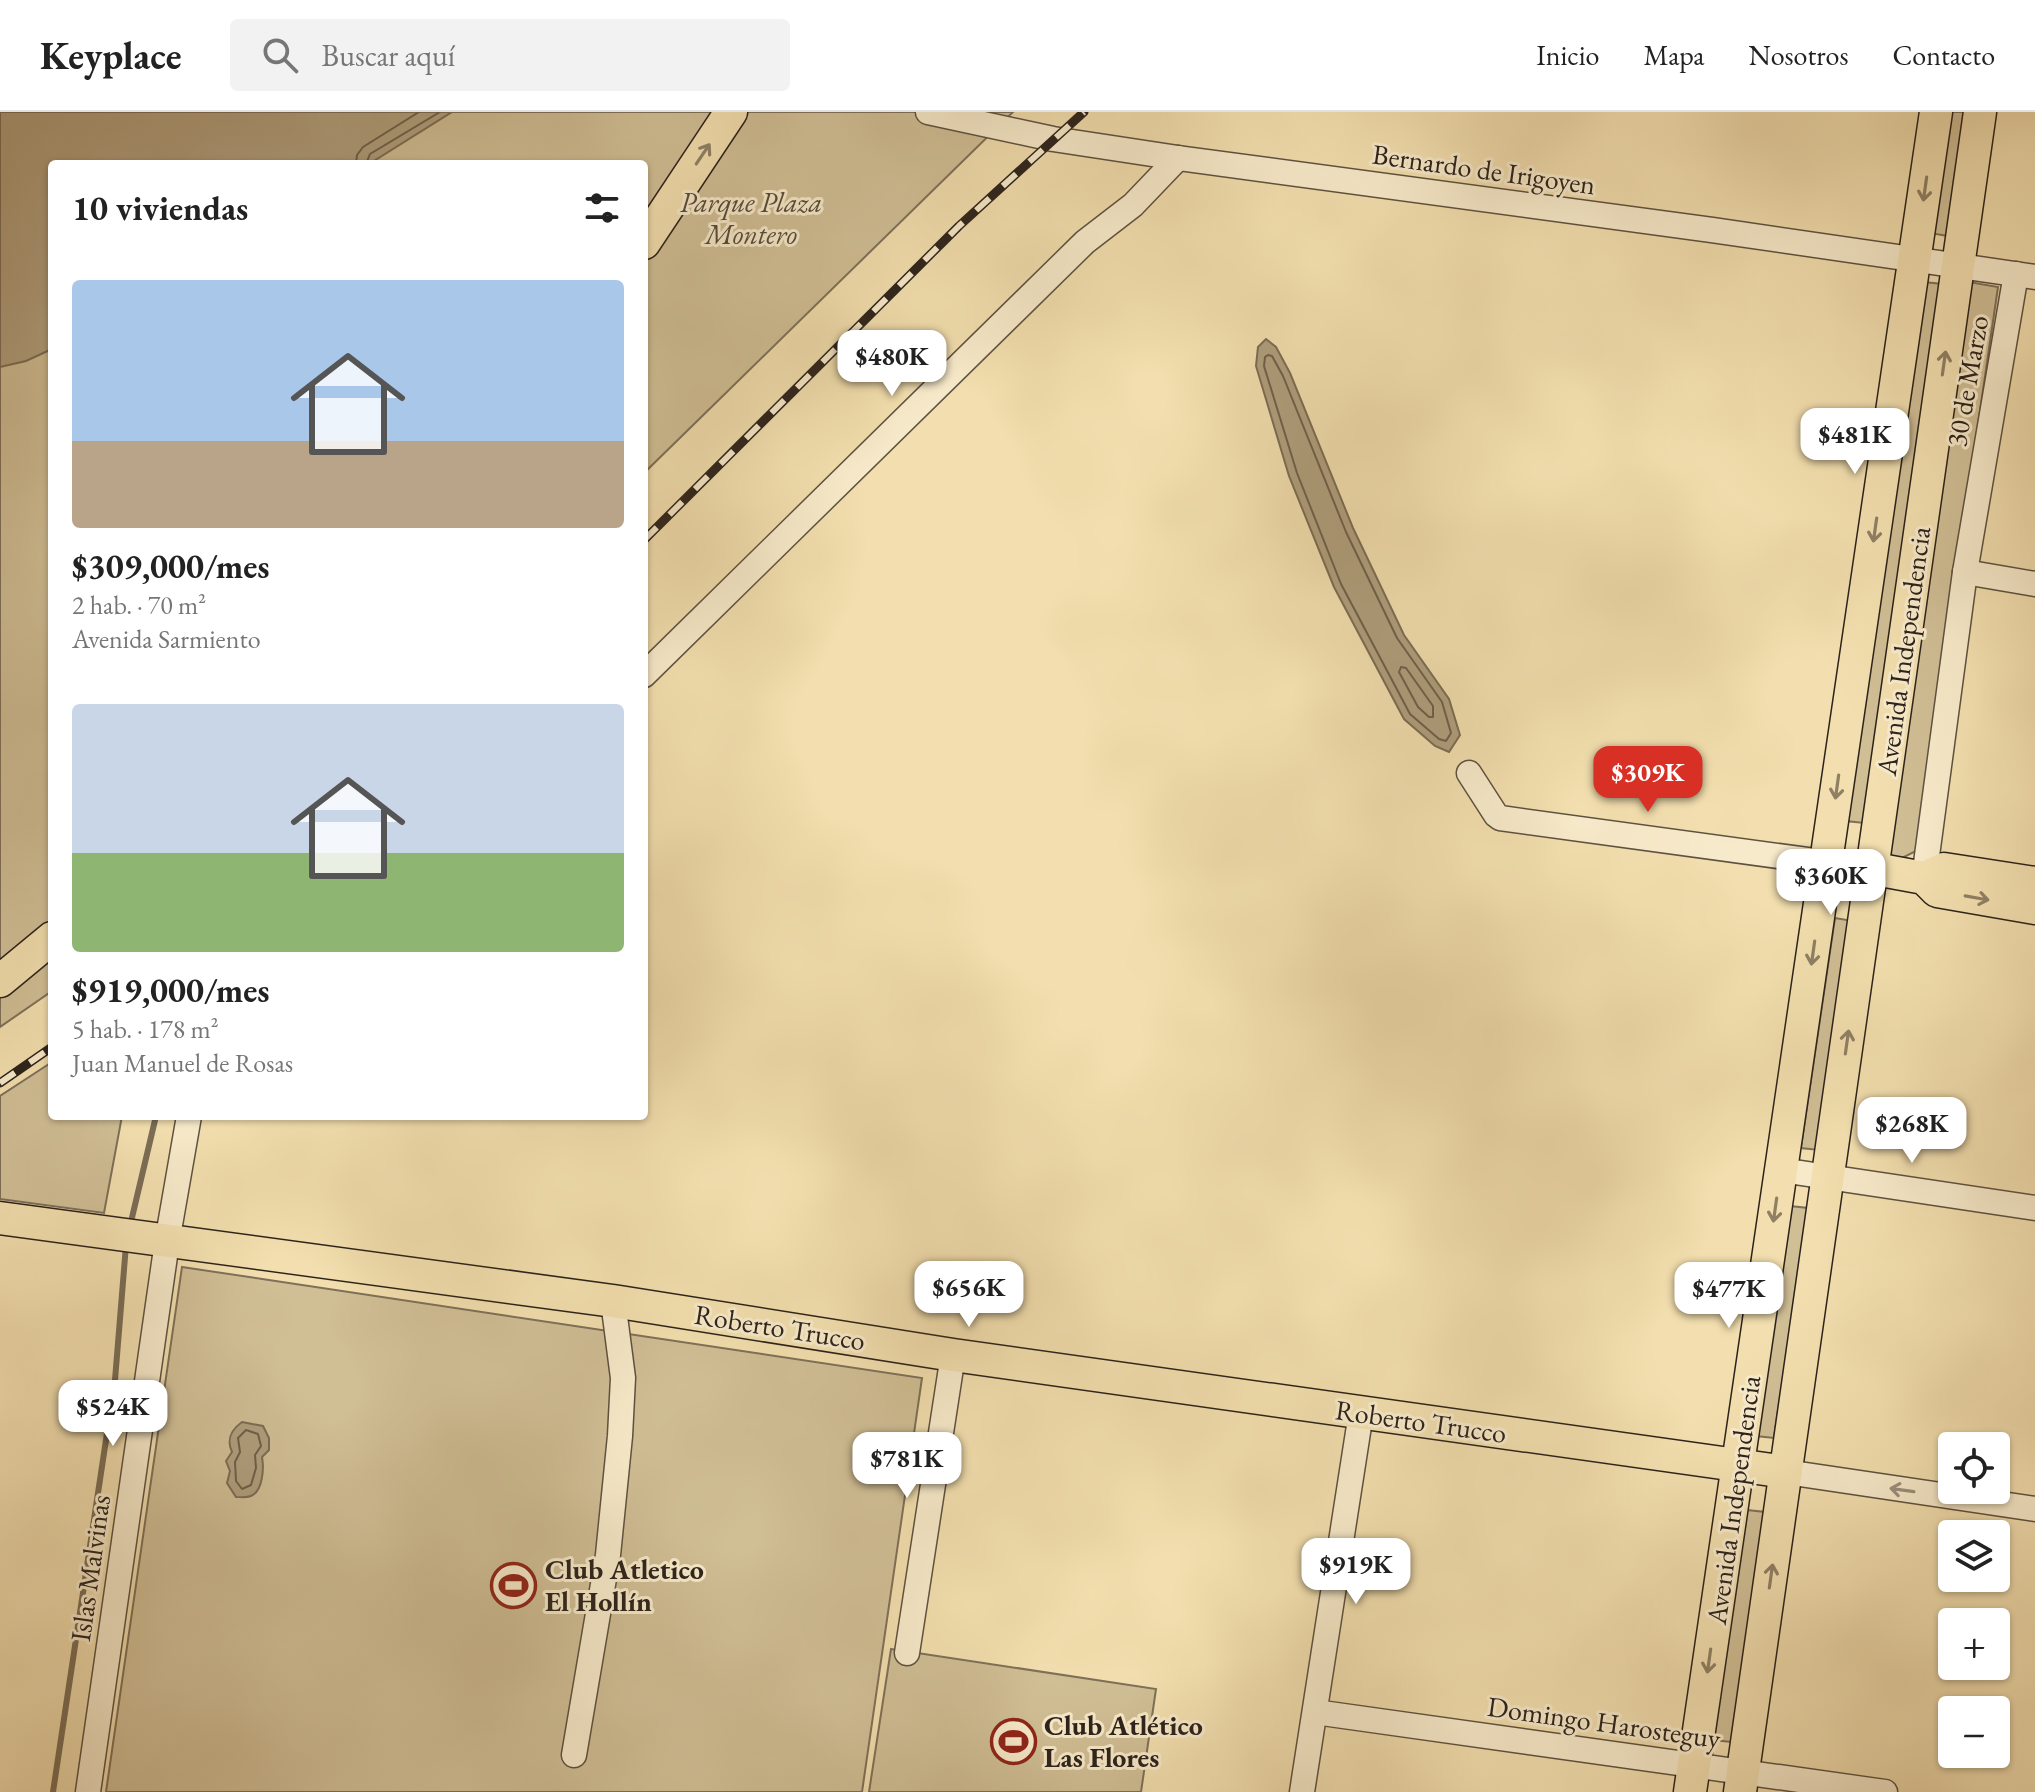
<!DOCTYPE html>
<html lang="es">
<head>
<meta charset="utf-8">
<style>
  :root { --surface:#fff; --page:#f2f2f2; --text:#222; --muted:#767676; --line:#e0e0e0; --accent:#d93025 }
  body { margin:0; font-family:"EB Garamond",serif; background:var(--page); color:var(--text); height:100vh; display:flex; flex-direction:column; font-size:30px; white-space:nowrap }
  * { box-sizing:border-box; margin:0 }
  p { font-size:26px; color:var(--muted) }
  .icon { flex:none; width:44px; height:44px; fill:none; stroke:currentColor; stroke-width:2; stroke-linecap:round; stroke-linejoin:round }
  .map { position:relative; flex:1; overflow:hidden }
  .side { position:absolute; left:48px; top:48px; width:600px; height:960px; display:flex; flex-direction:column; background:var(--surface); border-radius:8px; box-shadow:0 2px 6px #0004 }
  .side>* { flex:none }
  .buttons { position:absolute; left:1938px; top:1320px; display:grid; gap:16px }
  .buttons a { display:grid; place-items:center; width:72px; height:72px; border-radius:8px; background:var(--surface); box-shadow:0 2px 6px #0004; font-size:40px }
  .price { position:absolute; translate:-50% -68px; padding:0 18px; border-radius:16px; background:#fff; color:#222; font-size:26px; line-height:52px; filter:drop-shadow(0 2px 4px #0008) }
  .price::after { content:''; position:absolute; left:50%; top:48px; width:24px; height:18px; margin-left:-12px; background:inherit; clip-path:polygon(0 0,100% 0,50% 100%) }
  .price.current { background:var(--accent); color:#fff }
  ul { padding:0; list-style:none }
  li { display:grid; align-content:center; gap:16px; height:424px; padding:0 24px }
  li span { display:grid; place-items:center; height:248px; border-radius:8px; color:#555 }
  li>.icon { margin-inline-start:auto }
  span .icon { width:144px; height:144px; fill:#fffc; stroke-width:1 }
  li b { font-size:34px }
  h2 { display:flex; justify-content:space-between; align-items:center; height:96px; padding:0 24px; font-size:34px }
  header { display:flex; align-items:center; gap:48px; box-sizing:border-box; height:112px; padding:0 40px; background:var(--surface); border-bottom:2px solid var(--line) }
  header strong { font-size:38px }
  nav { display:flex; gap:44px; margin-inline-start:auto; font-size:28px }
  .search { width:560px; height:72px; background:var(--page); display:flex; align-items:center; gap:20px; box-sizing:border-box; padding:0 28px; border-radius:8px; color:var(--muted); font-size:30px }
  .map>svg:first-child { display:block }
  .green { fill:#d0be95; stroke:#7e7058; stroke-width:2 }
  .water { fill:#af9e7c; stroke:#7b6d55; stroke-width:2 }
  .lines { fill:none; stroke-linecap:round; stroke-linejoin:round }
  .shore { stroke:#6e604c; stroke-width:2 }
  .stream { stroke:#7b6d55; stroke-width:6 }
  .minor-casing { stroke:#5e5240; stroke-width:27 }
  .major-casing { stroke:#2c231b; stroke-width:35 }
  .minor { stroke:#f7eaca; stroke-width:24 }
  .major { stroke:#f2deae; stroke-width:32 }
  .rail-casing { stroke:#2c231b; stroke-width:9 }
  .rail { stroke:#f7eaca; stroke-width:6; stroke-dasharray:18; stroke-linecap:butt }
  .oneway { stroke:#8f8064 }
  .oneway2 { stroke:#9c907b }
  .labels { text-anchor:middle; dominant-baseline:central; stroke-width:6; stroke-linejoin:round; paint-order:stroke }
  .street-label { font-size:28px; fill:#2c231b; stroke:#f7eaca }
  .park-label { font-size:28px; font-style:italic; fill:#554a3a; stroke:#f7eaca }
  .poi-label { font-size:28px; font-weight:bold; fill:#2c231b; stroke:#f7eaca; text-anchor:start }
</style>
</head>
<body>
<header>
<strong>Keyplace</strong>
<div class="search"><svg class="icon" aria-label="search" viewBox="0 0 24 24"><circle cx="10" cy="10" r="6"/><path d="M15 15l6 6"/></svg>Buscar aquí</div>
<nav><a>Inicio</a><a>Mapa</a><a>Nosotros</a><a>Contacto</a></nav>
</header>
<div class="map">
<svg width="2035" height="1680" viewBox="0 0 2035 1680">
  <rect width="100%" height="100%" fill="#f2deae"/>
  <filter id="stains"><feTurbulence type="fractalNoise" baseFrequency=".0025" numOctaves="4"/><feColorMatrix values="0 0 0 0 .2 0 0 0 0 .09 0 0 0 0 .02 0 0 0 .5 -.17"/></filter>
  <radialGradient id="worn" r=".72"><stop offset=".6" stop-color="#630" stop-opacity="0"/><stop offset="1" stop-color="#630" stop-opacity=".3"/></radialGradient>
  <g class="green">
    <polygon points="0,0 1013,0 644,361 644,52 52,52 52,879 0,915"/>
    <polygon points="1948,0 1966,0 1948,124 1930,121"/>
    <polygon points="1963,169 1998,175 1916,739 1900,747 1884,745"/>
    <polygon points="1924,170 1942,172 1864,711 1846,709"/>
    <polygon points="1835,806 1853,809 1819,1038 1801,1036"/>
    <polygon points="52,950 52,1004 122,1004 104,1101 0,1087 0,984"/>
    <polygon points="1790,1094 1808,1096 1774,1326 1756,1324"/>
    <polygon points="182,1155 922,1266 862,1680 106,1680"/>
    <polygon points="1747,1398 1765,1400 1731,1630 1713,1628"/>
    <polygon points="891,1537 1156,1577 1141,1680 869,1680"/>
  </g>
  <g class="water">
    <polygon points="0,0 452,0 369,52 52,52 52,237 26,249 0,255"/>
    <polygon points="1266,227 1276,235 1290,261 1353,416 1404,523 1449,587 1460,623 1449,640 1435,634 1404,607 1334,475 1289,364 1256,254 1258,235"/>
    <path d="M 242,1310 L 263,1314 L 269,1326 L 269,1338 L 262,1345 C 264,1356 263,1379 251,1384 C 246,1386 241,1385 236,1385 L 227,1371 L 230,1359 L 226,1349 L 232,1340 C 226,1327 231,1318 242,1310 Z"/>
  </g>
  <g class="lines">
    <g class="shore">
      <polyline points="356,52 357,43 363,35 419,0"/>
      <polyline points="366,52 370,42 440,0"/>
      <polygon points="1268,243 1272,244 1283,264 1346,420 1397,526 1442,590 1451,621 1446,629 1439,627 1410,602 1341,472 1297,361 1264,254 1265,245"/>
      <polygon points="1401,555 1406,556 1433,594 1433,605 1429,605 1418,595 1399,560"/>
      <polygon points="246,1318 258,1322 261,1334 255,1343 256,1356 251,1373 242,1377 236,1369 235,1350 240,1340 238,1326"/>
    </g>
    <g class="stream">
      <polyline points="130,1114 156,1004"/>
      <polyline points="53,1680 115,1268 126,1133"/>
    </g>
    <defs>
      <g id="minor">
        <polyline points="928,0 1053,27 1178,46 1712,118 2035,165"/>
        <polyline points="1965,460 2035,472"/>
        <polyline points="644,563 1085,130 1133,93 1178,46"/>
        <polyline points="1469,661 1496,703 1500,706 1822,750"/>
        <polyline points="1924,766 1965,460 2016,162"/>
        <polyline points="1781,1058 2035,1096"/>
        <polyline points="1786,1360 2035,1397"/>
        <polyline points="907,1541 953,1243"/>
        <polyline points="1315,1600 1885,1680"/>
        <polyline points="574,1643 608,1443 620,1324 623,1266 613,1189"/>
        <polyline points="88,1680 167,1130 189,1004"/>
        <polyline points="1302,1680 1361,1301"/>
      </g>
      <g id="major">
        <polyline points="644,131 731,0"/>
        <polyline points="1828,736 1936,0"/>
        <polyline points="1874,744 1980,0"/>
        <polyline points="1875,757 1924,766 1937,779 2035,796"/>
        <polyline points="1924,766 1944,757 2035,771"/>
        <polyline points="0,869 52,826"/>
        <polyline points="0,1106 613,1189 953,1243 1786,1360"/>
        <polyline points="1690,1680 1824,764"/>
        <polyline points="1740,1680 1870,768"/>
      </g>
    </defs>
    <use href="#minor" class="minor-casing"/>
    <use href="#major" class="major-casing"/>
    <use href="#minor" class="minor"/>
    <use href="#major" class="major"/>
    <defs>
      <g id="rail">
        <polyline points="644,428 959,114 1084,0"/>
        <polyline points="0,971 52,935"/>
      </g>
    </defs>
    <use href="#rail" class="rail-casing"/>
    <use href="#rail" class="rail"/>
  </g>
  <defs><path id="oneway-shaft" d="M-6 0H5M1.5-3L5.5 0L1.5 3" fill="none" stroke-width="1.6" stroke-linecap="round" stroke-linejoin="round" transform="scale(2)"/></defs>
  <g class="oneway">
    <use href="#oneway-shaft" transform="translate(703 42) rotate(-56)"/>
    <use href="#oneway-shaft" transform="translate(1925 77) rotate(98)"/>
    <use href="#oneway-shaft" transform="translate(1944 251) rotate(-82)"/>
    <use href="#oneway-shaft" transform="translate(1875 418) rotate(98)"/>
    <use href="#oneway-shaft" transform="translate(1837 675) rotate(98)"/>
    <use href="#oneway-shaft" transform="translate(1977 786) rotate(10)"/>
    <use href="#oneway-shaft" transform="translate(1813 841) rotate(98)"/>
    <use href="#oneway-shaft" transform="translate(1847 930) rotate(-82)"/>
    <use href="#oneway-shaft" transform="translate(1775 1098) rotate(98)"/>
    <use href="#oneway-shaft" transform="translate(1771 1464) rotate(-82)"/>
    <use href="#oneway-shaft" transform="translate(1709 1549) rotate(98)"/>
  </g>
  <use class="oneway2" href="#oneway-shaft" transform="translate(1902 1378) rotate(-172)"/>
  <defs>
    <symbol id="stadium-ring" viewBox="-11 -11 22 22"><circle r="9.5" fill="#f7eaca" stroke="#8f2418" stroke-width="1.5"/><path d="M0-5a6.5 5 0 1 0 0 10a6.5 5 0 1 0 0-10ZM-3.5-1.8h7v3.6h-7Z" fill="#8f2418"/></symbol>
  </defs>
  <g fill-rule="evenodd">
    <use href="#stadium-ring" x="488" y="1448" width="51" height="51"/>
    <use href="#stadium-ring" x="988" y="1604" width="51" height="51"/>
  </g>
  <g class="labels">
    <g class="street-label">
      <text transform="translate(1484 57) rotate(8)">Bernardo de Irigoyen</text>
      <text transform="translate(1967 269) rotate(-80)">30 de Marzo</text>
      <text transform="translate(1903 539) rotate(-82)">Avenida Independencia</text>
      <text transform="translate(780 1215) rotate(9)">Roberto Trucco</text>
      <text transform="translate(1421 1309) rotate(8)">Roberto Trucco</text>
      <text transform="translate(1733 1388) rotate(-82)">Avenida Independencia</text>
      <text transform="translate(90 1456) rotate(-82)">Islas Malvinas</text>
      <text transform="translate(1604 1610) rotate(8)">Domingo Harosteguy</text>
    </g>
    <g class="park-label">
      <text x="751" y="90">Parque Plaza<tspan x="751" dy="32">Montero</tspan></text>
    </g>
    <g class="poi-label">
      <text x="545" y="1457">Club Atletico<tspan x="545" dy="32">El Hollín</tspan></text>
      <text x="1044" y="1613">Club Atlético<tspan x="1044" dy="32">Las Flores</tspan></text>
    </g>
  </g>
  <rect width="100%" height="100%" filter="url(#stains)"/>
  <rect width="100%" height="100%" fill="url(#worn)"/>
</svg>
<div class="buttons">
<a><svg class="icon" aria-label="locate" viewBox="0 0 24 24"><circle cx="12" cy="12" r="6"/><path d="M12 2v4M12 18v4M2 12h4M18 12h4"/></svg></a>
<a><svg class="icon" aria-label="layers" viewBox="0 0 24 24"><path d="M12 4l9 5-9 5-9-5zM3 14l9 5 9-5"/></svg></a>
<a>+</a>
<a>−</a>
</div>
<b class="price" style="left:892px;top:286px">$480K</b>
<b class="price" style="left:1855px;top:364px">$481K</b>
<b class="price current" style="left:1648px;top:702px">$309K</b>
<b class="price" style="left:1831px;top:805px">$360K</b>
<b class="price" style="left:1912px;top:1053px">$268K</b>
<b class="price" style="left:969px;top:1217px">$656K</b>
<b class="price" style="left:1729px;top:1218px">$477K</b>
<b class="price" style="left:113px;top:1336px">$524K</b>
<b class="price" style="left:907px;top:1388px">$781K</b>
<b class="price" style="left:1356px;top:1494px">$919K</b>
<section class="side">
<h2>10 viviendas<svg class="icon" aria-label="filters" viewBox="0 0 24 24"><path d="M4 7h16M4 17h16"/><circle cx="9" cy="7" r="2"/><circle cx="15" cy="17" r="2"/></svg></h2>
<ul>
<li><span style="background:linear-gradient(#a9c7e8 65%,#b9a48a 0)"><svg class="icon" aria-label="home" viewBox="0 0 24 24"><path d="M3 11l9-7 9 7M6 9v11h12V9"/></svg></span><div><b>$309,000/mes</b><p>2 hab. · 70 m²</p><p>Avenida Sarmiento</p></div></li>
<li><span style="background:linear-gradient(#c9d6e8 60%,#8fb573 0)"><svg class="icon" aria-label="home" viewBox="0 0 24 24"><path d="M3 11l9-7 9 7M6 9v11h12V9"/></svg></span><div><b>$919,000/mes</b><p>5 hab. · 178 m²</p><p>Juan Manuel de Rosas</p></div></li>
</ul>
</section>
</div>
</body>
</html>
